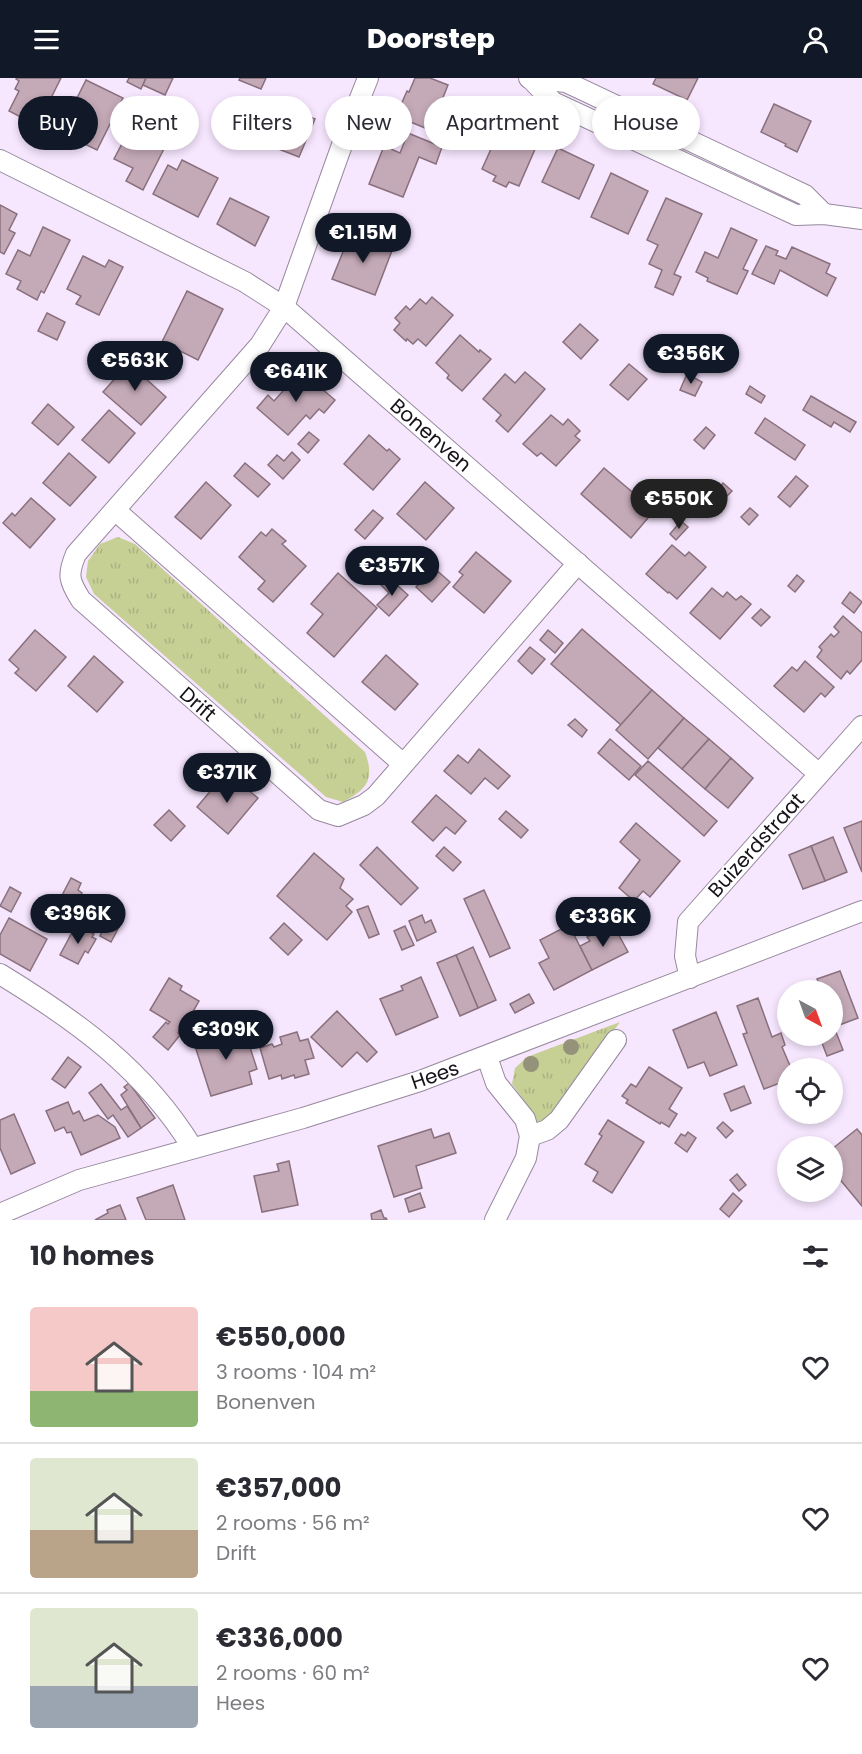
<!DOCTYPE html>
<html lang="en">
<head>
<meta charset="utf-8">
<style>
  :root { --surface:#fff; --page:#f2f2f3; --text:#2b2b33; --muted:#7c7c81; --line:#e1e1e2; --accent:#111827 }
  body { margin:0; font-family:Poppins,sans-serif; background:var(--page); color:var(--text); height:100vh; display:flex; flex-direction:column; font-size:22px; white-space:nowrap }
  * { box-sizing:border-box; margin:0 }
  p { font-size:20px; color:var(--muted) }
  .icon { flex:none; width:33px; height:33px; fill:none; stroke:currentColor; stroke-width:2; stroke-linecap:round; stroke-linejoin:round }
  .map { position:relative; height:1142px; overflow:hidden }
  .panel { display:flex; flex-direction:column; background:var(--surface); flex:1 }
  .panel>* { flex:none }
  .hud { position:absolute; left:18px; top:18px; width:826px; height:54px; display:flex; gap:12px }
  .needle { width:39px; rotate:139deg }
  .fabs { position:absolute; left:777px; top:902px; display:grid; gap:12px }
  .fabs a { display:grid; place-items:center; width:66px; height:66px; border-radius:50%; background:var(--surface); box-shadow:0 3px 9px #0003; font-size:30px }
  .price { position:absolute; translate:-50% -51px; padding:0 14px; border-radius:21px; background:var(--accent); color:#fff; font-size:20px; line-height:39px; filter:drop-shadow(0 2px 3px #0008) }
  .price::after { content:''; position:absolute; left:50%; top:36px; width:18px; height:14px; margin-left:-9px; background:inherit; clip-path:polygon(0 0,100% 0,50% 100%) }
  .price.on { background:#222; color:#fff }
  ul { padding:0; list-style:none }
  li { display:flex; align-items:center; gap:18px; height:150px; padding:0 30px }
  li+li { border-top:2px solid var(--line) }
  li span { display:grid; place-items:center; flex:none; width:168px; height:120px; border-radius:6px; color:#555 }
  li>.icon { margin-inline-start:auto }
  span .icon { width:72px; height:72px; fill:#fffc; stroke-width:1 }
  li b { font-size:26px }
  h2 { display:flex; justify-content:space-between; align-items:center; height:72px; padding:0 30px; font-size:26px }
  .chip { padding:0 21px; border-radius:27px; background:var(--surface); box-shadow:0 3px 9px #0003; font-size:21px; line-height:54px }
  .chip.on { background:var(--accent); color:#fff }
  header { display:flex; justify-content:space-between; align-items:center; height:78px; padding:0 30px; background:var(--accent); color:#fff; font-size:27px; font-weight:800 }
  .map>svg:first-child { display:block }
  .grass { fill:url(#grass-tufts) }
  .building { fill:#c4a9b7; stroke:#89707d; stroke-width:1.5 }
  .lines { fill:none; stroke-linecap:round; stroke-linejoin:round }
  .street-casing { stroke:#97899e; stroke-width:22 }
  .street { stroke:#fff; stroke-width:20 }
  .tree { fill:#95927a }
  .labels { text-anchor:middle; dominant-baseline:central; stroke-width:4.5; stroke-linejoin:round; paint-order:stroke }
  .street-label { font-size:20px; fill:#17121a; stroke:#fff }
</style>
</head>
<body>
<header><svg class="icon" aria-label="menu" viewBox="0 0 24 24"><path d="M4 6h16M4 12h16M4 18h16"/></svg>Doorstep<svg class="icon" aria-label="person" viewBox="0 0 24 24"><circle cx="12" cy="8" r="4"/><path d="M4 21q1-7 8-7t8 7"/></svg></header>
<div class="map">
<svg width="862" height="1142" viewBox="0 0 862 1142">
  <defs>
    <pattern id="grass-tufts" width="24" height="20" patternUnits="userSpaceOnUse" patternTransform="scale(1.5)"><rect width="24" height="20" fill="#c6d095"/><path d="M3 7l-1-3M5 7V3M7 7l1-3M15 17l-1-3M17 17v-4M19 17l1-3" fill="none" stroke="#a9b280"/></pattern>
  </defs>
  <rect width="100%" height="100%" fill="#f6e6fe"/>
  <g class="grass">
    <path d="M 118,459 L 135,466 L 365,674 C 375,702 367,711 343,724 L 326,719 L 94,516 L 86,499 L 88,483 L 100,466 Z"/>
    <polygon points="620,944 549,1043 537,1047 533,1035 512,1006 515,990 527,979"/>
  </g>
  <g class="building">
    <polygon points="17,0 61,0 47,28 42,26 32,45 9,33 19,13 15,11 19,3 16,1"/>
    <polygon points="129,0 146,0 141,11 127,4"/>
    <polygon points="146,0 173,0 165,17 143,7"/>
    <polygon points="240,0 266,0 261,11 239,2"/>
    <polygon points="415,0 430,0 448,7 440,27 457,34 447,59 396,38 407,13 409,14"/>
    <polygon points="656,0 698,0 687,22 653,6"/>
    <polygon points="86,2 123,20 97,72 60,54"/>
    <polygon points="270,23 315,41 299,79 248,59 257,38 263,41"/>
    <polygon points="774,26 811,43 797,74 785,68 786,66 761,54"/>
    <polygon points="138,41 153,49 154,46 172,55 143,112 126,103 133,90 114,81 134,43 136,45"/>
    <polygon points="408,55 442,69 436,86 419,79 403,119 369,106 384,68 400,75"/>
    <polygon points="524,55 539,62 519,108 509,104 506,109 493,103 496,98 482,91 496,60 517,69"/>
    <polygon points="558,70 594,87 579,121 542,104"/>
    <polygon points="182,82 218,100 198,139 153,116 168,87 177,92"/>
    <polygon points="611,95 648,113 628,156 591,139"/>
    <polygon points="230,120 269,139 255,168 217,146"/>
    <polygon points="666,120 702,136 674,196 681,199 673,217 655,209 662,192 649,186 658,167 647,162"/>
    <polygon points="0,127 17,136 9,152 15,155 4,176 0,174"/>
    <polygon points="43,149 70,162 44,215 41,213 37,222 17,211 21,203 6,196 18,172 30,178"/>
    <polygon points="731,150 757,162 743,191 748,193 737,216 707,203 708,200 696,194 705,174 718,180"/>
    <polygon points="351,154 393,170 375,217 332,201"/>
    <polygon points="766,168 778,173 776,177 786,181 792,169 830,186 826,195 836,200 827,218 780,192 774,206 752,196"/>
    <polygon points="83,178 105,189 109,182 123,189 99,237 76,226 81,218 67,211"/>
    <polygon points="187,213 223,231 198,282 162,264"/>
    <polygon points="432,219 453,237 426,268 418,261 413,266 407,261 406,263 394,252 400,245 395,240 406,228 410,232 420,221 426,226"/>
    <polygon points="47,235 65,244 57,262 38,253"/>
    <polygon points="580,246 598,262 581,281 563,264"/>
    <polygon points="460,257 479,274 480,272 491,281 462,313 447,300 449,297 436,285"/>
    <polygon points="135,278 151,292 144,299 166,319 141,347 103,314"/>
    <polygon points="629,286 647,301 628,322 610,307"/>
    <polygon points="301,293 335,322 324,335 319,331 310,341 306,337 288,357 257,330 268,317 274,323"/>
    <polygon points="525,294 545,311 508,354 496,343 501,337 483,321 505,296 515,305"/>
    <polygon points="687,296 702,304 695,318 680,312"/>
    <polygon points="750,308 765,318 761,325 746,316"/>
    <polygon points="811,318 856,344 850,354 834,344 831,349 803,332"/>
    <polygon points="48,326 74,349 58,367 32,345"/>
    <polygon points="109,332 135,355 109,385 82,362"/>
    <polygon points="551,337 563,347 568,341 580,353 575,358 580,362 556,388 541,375 537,378 523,366"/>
    <polygon points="765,340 805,367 795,382 755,355"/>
    <polygon points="706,349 715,357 704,371 694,362"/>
    <polygon points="309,354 319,362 308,375 298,366"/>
    <polygon points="369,357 387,373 389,371 400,381 373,412 344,386"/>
    <polygon points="292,374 300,382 283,401 268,387 277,377 284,383"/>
    <polygon points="69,375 96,399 70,428 43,405"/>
    <polygon points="245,385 270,406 258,419 234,398"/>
    <polygon points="604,390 637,418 643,413 659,427 631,460 581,416"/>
    <polygon points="796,398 808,408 790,429 778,419"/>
    <polygon points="206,404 231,427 201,461 175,439"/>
    <polygon points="425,404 454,430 426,462 397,436"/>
    <polygon points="723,405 732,413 723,422 715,415"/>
    <polygon points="683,409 698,422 678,445 663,432"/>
    <polygon points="31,420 55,441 30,470 3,445 12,435 15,438"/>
    <polygon points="750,430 758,437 749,447 741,439"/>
    <polygon points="373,432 383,440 365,461 355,452"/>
    <polygon points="681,443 688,449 676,462 670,456"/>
    <polygon points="272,451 286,463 282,466 306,488 273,524 258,511 265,503 239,479 261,454 266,458"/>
    <polygon points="672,467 685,478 689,474 706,489 677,521 669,514 668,515 646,496"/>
    <polygon points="476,474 511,503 484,535 453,509 463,497 459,494"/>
    <polygon points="368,483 384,497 378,503 362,489"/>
    <polygon points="434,490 450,504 432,524 416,509"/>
    <polygon points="338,495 377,530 334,579 307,555 323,536 311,526"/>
    <polygon points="797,497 804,503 795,514 788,508"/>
    <polygon points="387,498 408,517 389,538 377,527 389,515 380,506"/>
    <polygon points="712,510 723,519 727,514 736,522 741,518 751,526 720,561 690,535"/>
    <polygon points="850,514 862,524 854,535 842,525"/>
    <polygon points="761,531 770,539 761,548 752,540"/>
    <polygon points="843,538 862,555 862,582 850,596 847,593 841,601 817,579 822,572 819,569 831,556 834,559 839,554 834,549"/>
    <polygon points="582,551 652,612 621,647 551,586"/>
    <polygon points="35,552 66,579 36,613 15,595 19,591 9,582"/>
    <polygon points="548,552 563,565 555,575 540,562"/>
    <polygon points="530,569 545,581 532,596 518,583"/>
    <polygon points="386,577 418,606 395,632 362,604"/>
    <polygon points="94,578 123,604 97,634 68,608"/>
    <polygon points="805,583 834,609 825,619 821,615 804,634 774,608 792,589 797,593"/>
    <polygon points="652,612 684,640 648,681 616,652"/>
    <polygon points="684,640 709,661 682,691 658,670"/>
    <polygon points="575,641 587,652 582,659 568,647"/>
    <polygon points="610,661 641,688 629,702 598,675"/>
    <polygon points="709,661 731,680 705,711 682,691"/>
    <polygon points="479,671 510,698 498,711 485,700 471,716 444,693 458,677 468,685"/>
    <polygon points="731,680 753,700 728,730 705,711"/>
    <polygon points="648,683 717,743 704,758 635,697"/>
    <polygon points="224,697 239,710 242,707 258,720 228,756 197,729"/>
    <polygon points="436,717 466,743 455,756 446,749 433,763 412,744"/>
    <polygon points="169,732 185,748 171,763 154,747"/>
    <polygon points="506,733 528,752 521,760 499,741"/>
    <polygon points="862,743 862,794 844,750"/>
    <polygon points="636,745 680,783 650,819 643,813 634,823 619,810 640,782 620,764"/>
    <polygon points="833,759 847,794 825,803 811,768"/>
    <polygon points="811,768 825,803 803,811 789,777"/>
    <polygon points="377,769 418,810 401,827 360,787"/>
    <polygon points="444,769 461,784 453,793 436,778"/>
    <polygon points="314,775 344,801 340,810 353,821 346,828 352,834 327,862 277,818"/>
    <polygon points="71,800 81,805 78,812 82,815 72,834 57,827"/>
    <polygon points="10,809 21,815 11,834 0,828"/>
    <polygon points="484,812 510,870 490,879 464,821"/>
    <polygon points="368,828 379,856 369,860 357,832"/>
    <polygon points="422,837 425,845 431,842 436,854 417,863 409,843"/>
    <polygon points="109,839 121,845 111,864 100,858"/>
    <polygon points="9,840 47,861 30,893 0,876 0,857"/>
    <polygon points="284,845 302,862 288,877 270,860"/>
    <polygon points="76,847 94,856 92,859 96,861 88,875 85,873 78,886 60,877"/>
    <polygon points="569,847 592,892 554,912 539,885 549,880 540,862"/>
    <polygon points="405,848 414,867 402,872 394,853"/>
    <polygon points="615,850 628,874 592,892 580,868 590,863 587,859 602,852 604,855"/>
    <polygon points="473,869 496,922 478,930 456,877"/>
    <polygon points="456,877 478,930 460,938 437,885"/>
    <polygon points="840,893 858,940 834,949 843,972 827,978 819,957 832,957 832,912 803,912 819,906 817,901"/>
    <polygon points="421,899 438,939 396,957 380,921 403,912 401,908"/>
    <polygon points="169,900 182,908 180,912 199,923 183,951 181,950 178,955 180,957 168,972 153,959 166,944 168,946 170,944 150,932"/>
    <polygon points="529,916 534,925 515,935 510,926"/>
    <polygon points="758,920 772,959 781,955 785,967 782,969 791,990 788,990 788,1002 764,1011 743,956 747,955 737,928"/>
    <polygon points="337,933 377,974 367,984 357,974 342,989 311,959"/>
    <polygon points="716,934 737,987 710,998 704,984 688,990 673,952"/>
    <polygon points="231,950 234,961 246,957 257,991 249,994 252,1006 211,1018 195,968 199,967 200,959"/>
    <polygon points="297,954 300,963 308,961 314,980 305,982 309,996 295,1000 294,997 282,1001 281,997 269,1001 260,970 272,966 274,969 282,966 280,959"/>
    <polygon points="68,979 81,989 65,1010 52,1001"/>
    <polygon points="649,989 682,1010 669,1031 677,1036 669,1049 661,1044 660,1046 626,1025 628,1022 622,1018 631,1006 636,1009"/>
    <polygon points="129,1005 155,1040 141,1050 121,1017 127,1012 124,1009"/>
    <polygon points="101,1006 121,1032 127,1028 141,1050 128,1059 113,1037 108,1041 89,1015"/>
    <polygon points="744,1008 751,1025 731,1033 724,1016"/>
    <polygon points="68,1024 73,1036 79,1033 84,1043 98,1037 115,1049 120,1060 81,1077 71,1054 67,1055 64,1049 55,1053 46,1033"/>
    <polygon points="14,1036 35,1085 11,1096 0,1070 0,1042"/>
    <polygon points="608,1042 644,1064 612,1115 593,1103 598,1094 585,1086 602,1058 599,1056"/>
    <polygon points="723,1044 733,1053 726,1060 717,1050"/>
    <polygon points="431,1051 434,1060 449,1055 456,1075 416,1088 422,1110 394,1119 378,1068"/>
    <polygon points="857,1051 862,1057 862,1128 832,1092 832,1071"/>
    <polygon points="688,1054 696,1060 687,1074 675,1065 681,1056 685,1058"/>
    <polygon points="289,1083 298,1127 262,1134 254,1098 279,1093 277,1086"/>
    <polygon points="737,1096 746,1107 739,1113 730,1102"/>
    <polygon points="173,1107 185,1142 146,1142 137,1120"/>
    <polygon points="420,1115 425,1129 409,1134 405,1121"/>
    <polygon points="733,1115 742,1123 729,1139 720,1131"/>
    <polygon points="120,1127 126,1142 95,1142 108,1135 107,1132"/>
    <polygon points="381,1132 384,1140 386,1140 387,1142 372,1142 371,1136"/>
  </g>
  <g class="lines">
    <defs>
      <g id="street">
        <path d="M 368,0 L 347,53 L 284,229 L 260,267 L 76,476 C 67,497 69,503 81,522 L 319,732 L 338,738 L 364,727 L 376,718 L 578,485"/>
        <polyline points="529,0 566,4 805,117 824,136"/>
        <polyline points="530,0 553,24 796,137 824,136 862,141"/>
        <polyline points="0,82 245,204 284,229 819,696"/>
        <polyline points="116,433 403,686"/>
        <path d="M 0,896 C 77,943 144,991 192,1069"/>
        <polyline points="690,900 685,878 688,844 862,648"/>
        <polyline points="487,979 496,1005 525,1041 530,1058 526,1080 495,1142"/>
        <polyline points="530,1058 547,1052 559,1042 616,962"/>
        <polyline points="0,1136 79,1102 303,1040 420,1003 862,833"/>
      </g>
    </defs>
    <use href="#street" class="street-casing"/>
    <use href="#street" class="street"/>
  </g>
  <g class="tree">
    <circle cx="571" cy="969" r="8"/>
    <circle cx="531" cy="986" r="8"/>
  </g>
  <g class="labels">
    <g class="street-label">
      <text transform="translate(431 357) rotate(41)">Bonenven</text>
      <text transform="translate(198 626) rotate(41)">Drift</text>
      <text transform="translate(756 767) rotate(-48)">Buizerdstraat</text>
      <text transform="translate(435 997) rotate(-19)">Hees</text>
    </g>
  </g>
</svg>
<div class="fabs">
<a><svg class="needle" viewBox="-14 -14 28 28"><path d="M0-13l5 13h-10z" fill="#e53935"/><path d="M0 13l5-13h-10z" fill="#7c7c81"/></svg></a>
<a><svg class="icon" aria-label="locate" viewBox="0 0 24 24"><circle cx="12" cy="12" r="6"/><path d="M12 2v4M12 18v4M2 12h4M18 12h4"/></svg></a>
<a><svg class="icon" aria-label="layers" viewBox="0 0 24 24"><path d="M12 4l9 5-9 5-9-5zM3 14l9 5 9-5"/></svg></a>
</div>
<b class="price" style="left:363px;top:186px">€1.15M</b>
<b class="price" style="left:691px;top:307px">€356K</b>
<b class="price" style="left:135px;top:314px">€563K</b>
<b class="price" style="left:296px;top:325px">€641K</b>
<b class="price on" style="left:679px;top:452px">€550K</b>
<b class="price" style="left:392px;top:519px">€357K</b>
<b class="price" style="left:227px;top:726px">€371K</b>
<b class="price" style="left:78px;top:867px">€396K</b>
<b class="price" style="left:603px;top:870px">€336K</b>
<b class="price" style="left:226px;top:983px">€309K</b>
<div class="hud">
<a class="chip on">Buy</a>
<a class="chip">Rent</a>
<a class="chip">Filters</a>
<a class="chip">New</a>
<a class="chip">Apartment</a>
<a class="chip">House</a>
</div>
</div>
<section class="panel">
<h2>10 homes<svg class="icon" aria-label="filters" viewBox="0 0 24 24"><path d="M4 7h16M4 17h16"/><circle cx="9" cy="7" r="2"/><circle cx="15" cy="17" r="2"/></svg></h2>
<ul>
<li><span style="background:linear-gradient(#f6c9c9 70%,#8fb573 0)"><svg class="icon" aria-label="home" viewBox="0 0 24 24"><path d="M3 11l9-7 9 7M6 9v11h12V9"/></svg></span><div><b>€550,000</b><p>3 rooms · 104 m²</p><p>Bonenven</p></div><svg class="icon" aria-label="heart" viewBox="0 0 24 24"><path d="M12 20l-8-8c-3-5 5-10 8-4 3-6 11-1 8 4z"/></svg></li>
<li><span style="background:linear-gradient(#dfe7d0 60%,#b9a48a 0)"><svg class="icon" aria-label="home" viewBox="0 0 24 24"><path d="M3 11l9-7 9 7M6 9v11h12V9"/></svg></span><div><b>€357,000</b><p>2 rooms · 56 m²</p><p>Drift</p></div><svg class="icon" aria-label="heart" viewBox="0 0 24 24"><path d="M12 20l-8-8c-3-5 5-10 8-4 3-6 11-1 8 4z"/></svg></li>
<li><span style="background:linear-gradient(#dfe7d0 65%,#9aa5b1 0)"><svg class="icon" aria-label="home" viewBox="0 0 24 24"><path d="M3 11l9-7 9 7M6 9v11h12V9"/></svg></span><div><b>€336,000</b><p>2 rooms · 60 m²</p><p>Hees</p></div><svg class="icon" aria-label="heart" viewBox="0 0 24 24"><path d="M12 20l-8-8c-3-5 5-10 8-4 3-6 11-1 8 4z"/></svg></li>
</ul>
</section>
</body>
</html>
